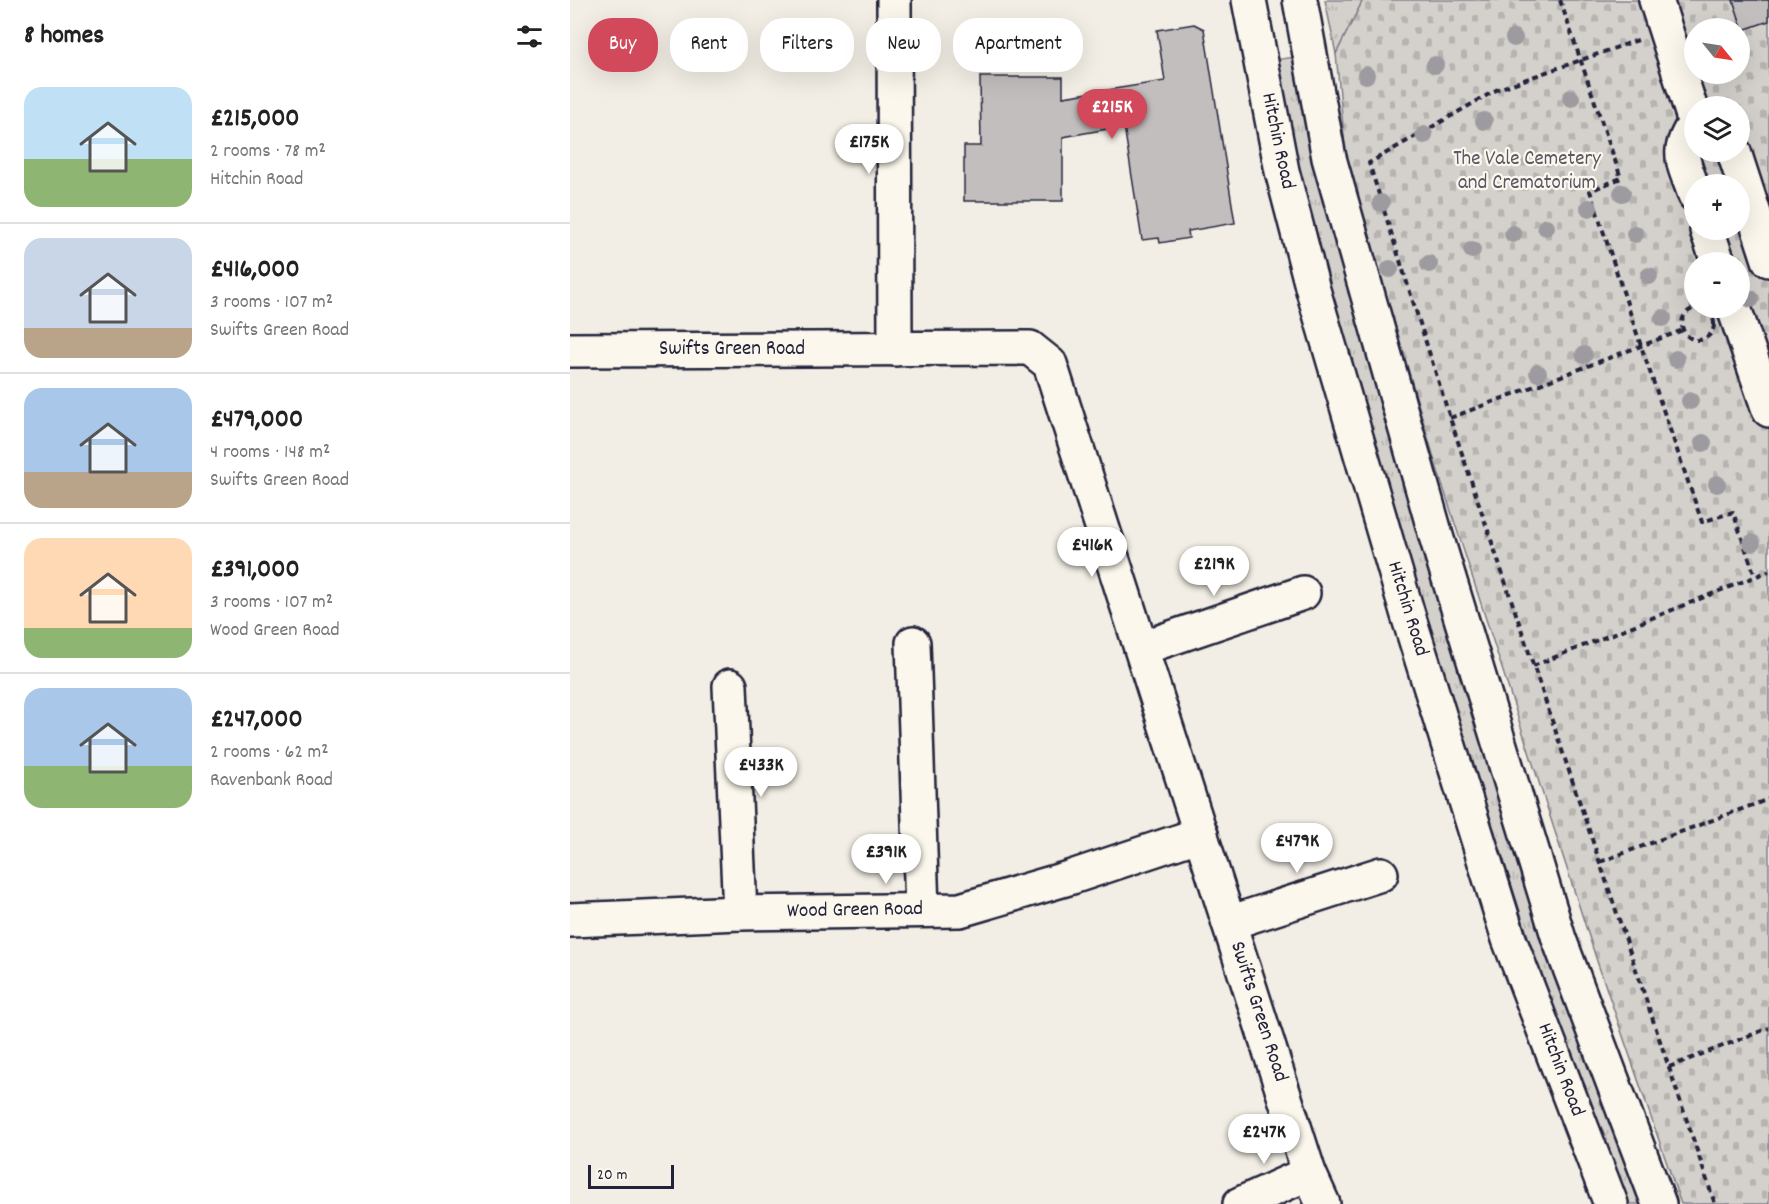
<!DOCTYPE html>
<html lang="en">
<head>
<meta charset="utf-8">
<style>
  :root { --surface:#fff; --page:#f6f6f6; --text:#222; --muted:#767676; --line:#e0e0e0; --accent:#d1495b }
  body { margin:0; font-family:Dekko,sans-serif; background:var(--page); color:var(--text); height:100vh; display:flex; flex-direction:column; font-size:22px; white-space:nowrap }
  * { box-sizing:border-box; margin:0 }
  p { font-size:20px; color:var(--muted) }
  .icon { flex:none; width:33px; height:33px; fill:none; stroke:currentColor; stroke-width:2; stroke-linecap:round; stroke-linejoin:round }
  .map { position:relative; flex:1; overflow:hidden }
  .details { display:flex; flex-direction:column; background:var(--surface); width:570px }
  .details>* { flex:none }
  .hud { position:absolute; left:18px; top:18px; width:570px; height:54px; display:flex; gap:12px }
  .needle { width:39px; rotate:120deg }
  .buttons { position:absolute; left:1114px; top:18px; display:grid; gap:12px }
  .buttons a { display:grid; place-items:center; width:66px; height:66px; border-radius:50%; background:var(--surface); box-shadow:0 6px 24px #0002; font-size:30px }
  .scale { position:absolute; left:18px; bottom:15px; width:86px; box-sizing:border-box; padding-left:6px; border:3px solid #22223b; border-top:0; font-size:16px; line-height:21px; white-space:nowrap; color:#22223b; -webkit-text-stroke:4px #fbf7ec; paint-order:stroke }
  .price { position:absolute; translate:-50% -51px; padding:0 14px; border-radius:21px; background:#fff; color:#222; font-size:20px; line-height:39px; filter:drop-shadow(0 2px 3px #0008) }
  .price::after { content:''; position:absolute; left:50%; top:36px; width:18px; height:14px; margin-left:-9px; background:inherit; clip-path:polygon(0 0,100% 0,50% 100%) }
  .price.active { background:var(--accent); color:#fff }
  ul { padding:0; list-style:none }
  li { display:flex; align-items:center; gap:18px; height:150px; padding:0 24px }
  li+li { border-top:2px solid var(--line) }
  li span { display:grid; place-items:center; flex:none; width:168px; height:120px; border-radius:18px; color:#555 }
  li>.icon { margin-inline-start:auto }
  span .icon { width:72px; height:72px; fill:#fffc; stroke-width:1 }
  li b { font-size:26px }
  h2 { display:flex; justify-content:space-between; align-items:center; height:72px; padding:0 24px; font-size:26px }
  .pill { padding:0 21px; border-radius:24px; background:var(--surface); box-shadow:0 6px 24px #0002; font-size:21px; line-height:54px }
  .pill.active { background:var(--accent); color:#fff }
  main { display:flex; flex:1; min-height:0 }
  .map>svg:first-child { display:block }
  .grass { fill:url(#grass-tufts); stroke:#7b7a84; stroke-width:1.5 }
  .cemetery { fill:url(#cemetery-stones); stroke:#7b7a84; stroke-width:1.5; fill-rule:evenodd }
  .building { fill:#c2bebe; stroke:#22223b; stroke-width:1.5 }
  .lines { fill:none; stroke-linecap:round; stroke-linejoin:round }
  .minor-casing { stroke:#22223b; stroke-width:38 }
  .major-casing { stroke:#22223b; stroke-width:38 }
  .path { stroke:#22223b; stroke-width:4; stroke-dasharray:6 4.5; stroke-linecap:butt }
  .minor { stroke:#fbf7ec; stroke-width:33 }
  .major { stroke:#fbf7ec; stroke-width:33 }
  .tree { fill:#9d9b9f }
  .labels { text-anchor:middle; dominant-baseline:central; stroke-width:4.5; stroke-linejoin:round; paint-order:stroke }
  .street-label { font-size:21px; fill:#22223b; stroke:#fbf7ec }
  .park-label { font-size:21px; fill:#575766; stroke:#fbf7ec }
</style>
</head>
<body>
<main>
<section class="details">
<h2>8 homes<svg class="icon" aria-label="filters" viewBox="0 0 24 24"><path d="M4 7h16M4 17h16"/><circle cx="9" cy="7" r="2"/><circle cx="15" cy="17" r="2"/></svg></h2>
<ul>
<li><span style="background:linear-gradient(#bfe0f5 60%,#8fb573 0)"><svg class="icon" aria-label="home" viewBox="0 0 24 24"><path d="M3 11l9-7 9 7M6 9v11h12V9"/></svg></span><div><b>£215,000</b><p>2 rooms · 78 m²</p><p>Hitchin Road</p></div></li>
<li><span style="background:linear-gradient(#c9d6e8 75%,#b9a48a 0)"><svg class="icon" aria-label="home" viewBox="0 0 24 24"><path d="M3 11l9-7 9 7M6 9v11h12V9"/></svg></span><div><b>£416,000</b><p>3 rooms · 107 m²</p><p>Swifts Green Road</p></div></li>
<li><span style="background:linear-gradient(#a9c7e8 70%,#b9a48a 0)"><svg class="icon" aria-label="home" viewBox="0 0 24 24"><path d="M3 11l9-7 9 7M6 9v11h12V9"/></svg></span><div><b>£479,000</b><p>4 rooms · 148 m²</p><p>Swifts Green Road</p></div></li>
<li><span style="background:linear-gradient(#ffd9b3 75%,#8fb573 0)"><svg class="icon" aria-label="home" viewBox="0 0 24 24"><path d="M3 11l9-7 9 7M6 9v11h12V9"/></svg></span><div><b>£391,000</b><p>3 rooms · 107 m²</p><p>Wood Green Road</p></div></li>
<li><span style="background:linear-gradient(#a9c7e8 65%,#8fb573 0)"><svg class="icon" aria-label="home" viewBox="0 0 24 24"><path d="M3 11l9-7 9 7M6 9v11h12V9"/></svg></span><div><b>£247,000</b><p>2 rooms · 62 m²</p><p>Ravenbank Road</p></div></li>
</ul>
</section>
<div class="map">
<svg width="1199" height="1204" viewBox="0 0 1199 1204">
  <defs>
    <pattern id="grass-tufts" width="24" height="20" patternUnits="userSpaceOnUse" patternTransform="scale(1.5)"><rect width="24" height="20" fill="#d4d1cc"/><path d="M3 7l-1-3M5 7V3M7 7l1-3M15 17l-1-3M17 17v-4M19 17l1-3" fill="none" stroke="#b6b3b0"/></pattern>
    <pattern id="cemetery-stones" width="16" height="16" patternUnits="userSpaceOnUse" patternTransform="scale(1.5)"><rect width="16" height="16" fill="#d4d1cc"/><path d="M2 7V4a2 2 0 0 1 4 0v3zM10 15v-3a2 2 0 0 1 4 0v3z" fill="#b6b3b0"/></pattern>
  </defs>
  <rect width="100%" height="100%" fill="#f2eee5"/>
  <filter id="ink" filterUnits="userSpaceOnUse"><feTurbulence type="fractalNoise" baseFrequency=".0167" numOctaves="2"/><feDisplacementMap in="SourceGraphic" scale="12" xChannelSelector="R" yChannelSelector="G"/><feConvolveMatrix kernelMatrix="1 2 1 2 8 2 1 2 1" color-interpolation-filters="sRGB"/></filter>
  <g filter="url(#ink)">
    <g class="grass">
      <polygon points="755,0 793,0 766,54"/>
      <polygon points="725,57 1081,1204 1058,1204 1027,1132 963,952 831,540 742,225 705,60"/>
    </g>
    <path class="cemetery" d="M 793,0 L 1199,0 L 1199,1204 L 1111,1204 L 1027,961 L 866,465 L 776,157 L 766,54 ZM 1125,28 L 1170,28 L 1170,74 L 1125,74 ZM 1125,106 L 1170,106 L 1170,152 L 1125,152 ZM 1125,184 L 1170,184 L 1170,230 L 1125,230 ZM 1125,262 L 1170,262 L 1170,308 L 1125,308 Z"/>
    <g class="building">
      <polygon points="1163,0 1199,0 1199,21 1173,30"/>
      <polygon points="624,24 634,29 665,223 618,231 619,238 590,243 589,238 572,240 554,126 493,137 493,201 394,201 394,146 411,146 410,77 493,77 493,97 595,81 587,30"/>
    </g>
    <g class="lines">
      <defs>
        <g id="minor">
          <polyline points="324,0 325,349"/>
          <polyline points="1086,0 1125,122"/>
          <path d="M 1125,123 C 1104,154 1114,162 1125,195"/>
          <polyline points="1164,152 1199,260"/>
          <polyline points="1137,230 1148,262"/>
          <polyline points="1164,308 1199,410"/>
          <polyline points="0,350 460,348 480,364 739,1173 753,1204"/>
          <polyline points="343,643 352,910"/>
          <polyline points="572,648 733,593"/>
          <polyline points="160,686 170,913"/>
          <polyline points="0,920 170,913 390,910 502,877 631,834"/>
          <polyline points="659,923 811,874"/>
          <polyline points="670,1204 739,1173"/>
        </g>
        <g id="major">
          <polyline points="679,0 712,171 743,290 838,615 939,939 1041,1204"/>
          <polyline points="730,0 759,158 866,536 989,939 1089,1204"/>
        </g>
      </defs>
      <use href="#minor" class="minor-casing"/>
      <use href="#major" class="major-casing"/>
      <g class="path">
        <polyline points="990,0 1051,178 1020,191 1071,346 1132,522 1163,512 1185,576"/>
        <polyline points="1068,40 928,89 799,163 880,418 1145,1204"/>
        <circle cx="1128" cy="324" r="16"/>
        <polyline points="880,418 1113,330"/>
        <polyline points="963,666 1199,571"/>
        <polyline points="1030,862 1199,799"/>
        <polyline points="1099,1067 1199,1028"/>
      </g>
      <use href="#minor" class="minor"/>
      <use href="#major" class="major"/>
    </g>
    <g class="tree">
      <circle cx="944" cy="38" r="9"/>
      <circle cx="865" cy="65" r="9"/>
      <circle cx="796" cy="75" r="9"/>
      <circle cx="1001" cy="98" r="9"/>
      <circle cx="914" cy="121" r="9"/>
      <circle cx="854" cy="135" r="9"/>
      <circle cx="1052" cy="193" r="9"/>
      <circle cx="811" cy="203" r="9"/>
      <circle cx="1019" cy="208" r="9"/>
      <circle cx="976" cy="227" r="9"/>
      <circle cx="943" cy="234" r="9"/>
      <circle cx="1065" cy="234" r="9"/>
      <circle cx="902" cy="250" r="9"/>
      <circle cx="859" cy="264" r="9"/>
      <circle cx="820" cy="269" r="9"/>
      <circle cx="1079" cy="276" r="9"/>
      <circle cx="1181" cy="299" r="9"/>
      <circle cx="1093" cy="318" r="9"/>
      <circle cx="1014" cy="355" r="9"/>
      <circle cx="1106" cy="359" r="9"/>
      <circle cx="968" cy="373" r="9"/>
      <circle cx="1120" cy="401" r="9"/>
      <circle cx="1133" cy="443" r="9"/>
      <circle cx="1147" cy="484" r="9"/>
      <circle cx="1182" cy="543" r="9"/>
    </g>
  </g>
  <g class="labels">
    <g class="street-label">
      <text transform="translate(707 141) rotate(78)">Hitchin Road</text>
      <text x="162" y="350">Swifts Green Road</text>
      <text transform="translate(837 609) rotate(73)">Hitchin Road</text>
      <text transform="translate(285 911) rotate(-1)">Wood Green Road</text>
      <text transform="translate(688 1012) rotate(72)">Swifts Green Road</text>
      <text transform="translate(990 1070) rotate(69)">Hitchin Road</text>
    </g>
    <g class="park-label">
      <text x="957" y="160">The Vale Cemetery<tspan x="957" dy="24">and Crematorium</tspan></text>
    </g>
  </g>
</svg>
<div class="buttons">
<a><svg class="needle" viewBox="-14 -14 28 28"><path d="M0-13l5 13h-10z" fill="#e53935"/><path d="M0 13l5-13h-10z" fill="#767676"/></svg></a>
<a><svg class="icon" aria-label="layers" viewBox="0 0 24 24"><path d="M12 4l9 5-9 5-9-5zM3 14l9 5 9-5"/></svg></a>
<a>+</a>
<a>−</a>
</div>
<div class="scale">20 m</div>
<b class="price active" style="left:542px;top:140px">£215K</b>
<b class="price" style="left:299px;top:175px">£175K</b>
<b class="price" style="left:522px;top:578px">£416K</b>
<b class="price" style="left:644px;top:597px">£219K</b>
<b class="price" style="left:191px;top:798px">£433K</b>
<b class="price" style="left:727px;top:874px">£479K</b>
<b class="price" style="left:316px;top:885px">£391K</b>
<b class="price" style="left:694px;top:1165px">£247K</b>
<div class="hud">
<a class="pill active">Buy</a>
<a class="pill">Rent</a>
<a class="pill">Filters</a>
<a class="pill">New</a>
<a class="pill">Apartment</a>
</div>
</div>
</main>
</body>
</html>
